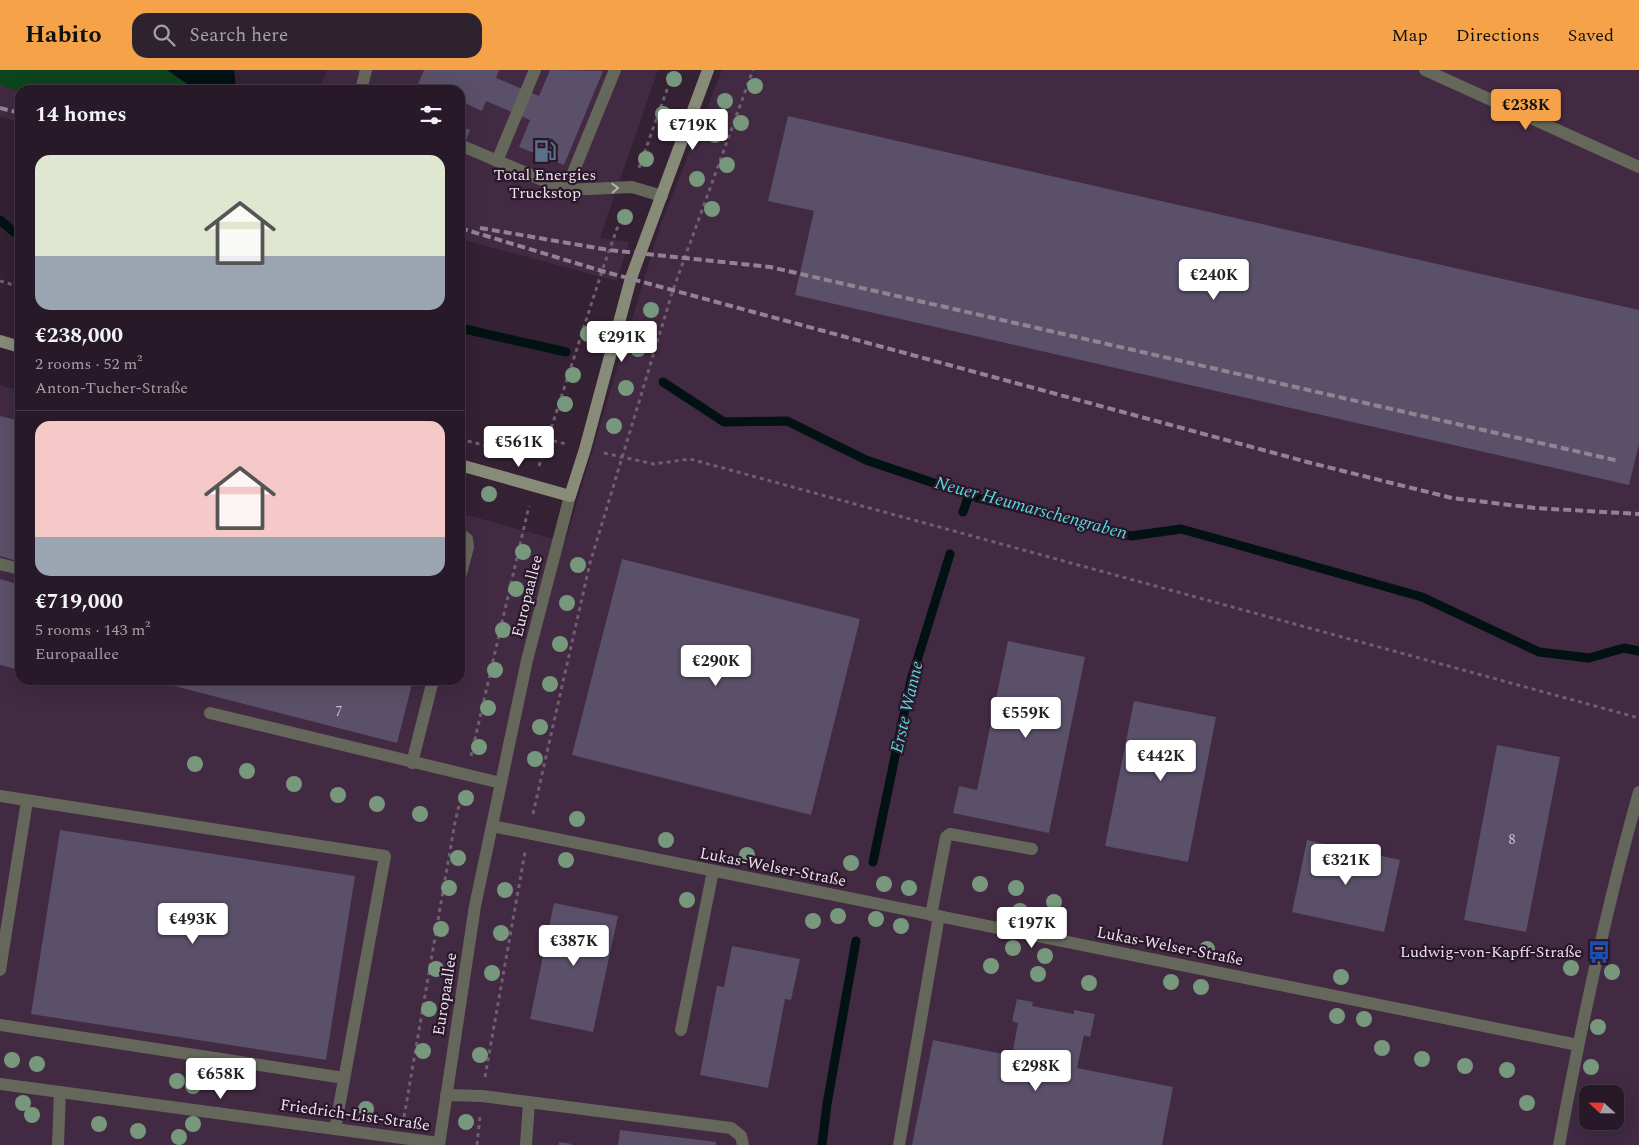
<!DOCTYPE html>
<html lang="en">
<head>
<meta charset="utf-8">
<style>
  :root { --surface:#271927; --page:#2f222f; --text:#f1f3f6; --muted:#a4a0a7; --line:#433844; --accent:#f6a248 }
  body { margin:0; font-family:Spectral,serif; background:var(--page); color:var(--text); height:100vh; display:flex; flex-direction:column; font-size:19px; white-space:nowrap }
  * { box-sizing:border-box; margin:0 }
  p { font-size:16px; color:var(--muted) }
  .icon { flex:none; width:28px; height:28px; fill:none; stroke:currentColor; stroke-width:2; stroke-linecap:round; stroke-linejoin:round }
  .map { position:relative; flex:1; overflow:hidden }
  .sheet { position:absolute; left:15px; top:15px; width:450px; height:600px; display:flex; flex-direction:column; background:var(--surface); border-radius:15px; box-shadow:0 5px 20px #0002,0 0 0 1px var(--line) }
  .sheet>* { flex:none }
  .needle { width:32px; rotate:292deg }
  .fabs { position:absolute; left:1579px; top:1015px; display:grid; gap:10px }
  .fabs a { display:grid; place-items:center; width:45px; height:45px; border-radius:10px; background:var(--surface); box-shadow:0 5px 20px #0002,0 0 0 1px var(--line); font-size:25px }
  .price { position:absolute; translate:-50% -42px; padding:0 11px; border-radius:5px; background:#fff; color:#222; font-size:16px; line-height:32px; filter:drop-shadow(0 1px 2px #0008) }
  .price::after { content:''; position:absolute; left:50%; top:30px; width:15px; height:11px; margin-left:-8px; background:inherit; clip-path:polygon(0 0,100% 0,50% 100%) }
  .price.selected { background:var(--accent); color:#111 }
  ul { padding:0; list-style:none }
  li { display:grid; align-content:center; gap:10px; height:265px; padding:0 20px }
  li+li { border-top:1px solid var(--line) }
  li span { display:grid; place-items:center; height:155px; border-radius:15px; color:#555 }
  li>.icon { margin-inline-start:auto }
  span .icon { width:90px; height:90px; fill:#fffc; stroke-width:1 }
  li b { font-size:21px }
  h2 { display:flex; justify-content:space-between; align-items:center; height:60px; padding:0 20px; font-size:21px }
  header { display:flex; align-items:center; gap:30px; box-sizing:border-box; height:70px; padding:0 25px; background:var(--accent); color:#111 }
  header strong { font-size:24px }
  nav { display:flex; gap:28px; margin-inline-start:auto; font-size:18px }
  .search { width:350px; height:45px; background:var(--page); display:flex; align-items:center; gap:12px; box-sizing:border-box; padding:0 18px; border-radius:15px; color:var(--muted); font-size:19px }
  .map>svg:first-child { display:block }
  .built { fill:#412a42; fill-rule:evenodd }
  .green { fill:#0c441c }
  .water { fill:#021111 }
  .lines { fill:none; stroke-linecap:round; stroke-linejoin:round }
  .stream { stroke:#021111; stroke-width:9 }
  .building { fill:#5a5069 }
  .path { stroke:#6f5e6f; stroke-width:3; stroke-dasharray:4 4; stroke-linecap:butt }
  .lane { stroke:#66675b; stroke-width:12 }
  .street { stroke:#66675b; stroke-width:12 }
  .secondary { stroke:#888b77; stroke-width:12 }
  .rail { stroke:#928392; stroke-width:4; stroke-dasharray:8 4; stroke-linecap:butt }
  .tree { fill:#77987d }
  .oneway { stroke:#b8b1b3 }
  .labels { text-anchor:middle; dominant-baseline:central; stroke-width:4.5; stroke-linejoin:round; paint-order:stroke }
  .number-label { font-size:14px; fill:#c9becd }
  .poi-label { font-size:16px; fill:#eee2ee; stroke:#2a182a }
  .street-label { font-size:16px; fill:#eee2ee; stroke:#2a182a }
  .water-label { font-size:18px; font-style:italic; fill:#52dae0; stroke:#2a182a }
</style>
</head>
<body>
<header>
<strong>Habito</strong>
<div class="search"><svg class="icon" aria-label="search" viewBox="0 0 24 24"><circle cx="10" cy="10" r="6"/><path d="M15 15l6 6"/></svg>Search here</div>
<nav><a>Map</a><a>Directions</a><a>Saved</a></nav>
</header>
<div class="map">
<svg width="1639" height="1075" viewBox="0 0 1639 1075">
  <rect width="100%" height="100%" fill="#342134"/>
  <g class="built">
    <polygon points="327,0 658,0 600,168 629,172 617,211 460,169 460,20 319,20"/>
    <path d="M 722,0 L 1639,0 L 1639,1075 L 0,1075 L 0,315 L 20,321 L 20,610 L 460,610 L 460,443 L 565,472 L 660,156 ZM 1588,1024 L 1615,1024 L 1615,1051 L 1588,1051 Z"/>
    <polygon points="0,15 20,21 20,52 0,47"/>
  </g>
  <polygon class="green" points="0,0 167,0 196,20 20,21 0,15"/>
  <polygon class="water" points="167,0 234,0 236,20 196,20"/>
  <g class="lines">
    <g class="stream">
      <polyline points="0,150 14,162 20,165"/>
      <polyline points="460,258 566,282"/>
      <polyline points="663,312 724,352 787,351 866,390 978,428 1131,466 1181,459 1235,474 1422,527 1539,582 1589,588 1624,578 1639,581"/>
      <polyline points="963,442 969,425"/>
      <polyline points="873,792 911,610 950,484"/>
      <polyline points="822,1075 827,1034 856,871"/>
    </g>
  </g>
  <g class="building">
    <polygon points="424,0 499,0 496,8 539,26 550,0 603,1 564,95 519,77 530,50 486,31 482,41 460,31 460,20 433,20 418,14"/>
    <polygon points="788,46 1639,240 1639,374 1629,415 795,225 814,141 768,131"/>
    <polygon points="460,56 470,60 460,85"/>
    <polygon points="0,346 20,351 20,492 0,486"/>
    <polygon points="622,489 860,549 811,745 572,685"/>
    <polygon points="0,509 20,515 20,600 0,595"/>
    <polygon points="1008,571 1085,587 1049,763 953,743 959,716 977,720"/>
    <polygon points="151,610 413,610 397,673"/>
    <polygon points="1134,631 1216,647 1188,792 1105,776"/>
    <polygon points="1497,675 1560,687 1526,862 1464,850"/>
    <polygon points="60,760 355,806 326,990 31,944"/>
    <polygon points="1307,770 1400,790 1384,862 1292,842"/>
    <polygon points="554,833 618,846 593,962 530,949"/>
    <polygon points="732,876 800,889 791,930 785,929 768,1018 700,1005 717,916 724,917"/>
    <polygon points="1017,929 1033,932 1032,936 1074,944 1074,940 1095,944 1090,967 1084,965 1077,998 1173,1017 1162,1075 912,1075 933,970 1012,986 1018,953 1012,951"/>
    <polygon points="620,1060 716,1072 716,1075 618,1075"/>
    <polygon points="559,1072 572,1074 571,1075 559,1075"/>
  </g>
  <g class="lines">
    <g class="path">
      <polyline points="639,98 674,0"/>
      <polyline points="0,211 20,217"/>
      <polyline points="460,369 502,380 547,369 566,374"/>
      <polyline points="604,383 654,394 690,389 1639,648"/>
      <polyline points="539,396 602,201 624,139"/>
      <polyline points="471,686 529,436"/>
      <polyline points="533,744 590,493 673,220 753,0"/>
      <polyline points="485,1007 525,782"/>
      <polyline points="404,1047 455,752 462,724"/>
      <polyline points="477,1075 480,1046"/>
    </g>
    <g class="lane">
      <polyline points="361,20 366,0"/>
      <polyline points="460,75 566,120 615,0"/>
      <polyline points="497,91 535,0"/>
      <polyline points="566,120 632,117 662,126"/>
      <polyline points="460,464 467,469 468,477 460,507"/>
      <polyline points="0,494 20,499"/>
      <polyline points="210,643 501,713"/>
      <polyline points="412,693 433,610"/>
      <polyline points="0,726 385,786 335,1059"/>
      <polyline points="931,845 946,767 950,764 1032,779"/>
      <polyline points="0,900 27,731"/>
      <polyline points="0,955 344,1008"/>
      <polyline points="681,960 713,801"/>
      <polyline points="446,1025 482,1026 731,1058 741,1066 743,1075"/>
      <polyline points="58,1075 60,1022"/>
      <polyline points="526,1075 529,1032"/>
      <polyline points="899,1075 939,846"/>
    </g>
    <g class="street">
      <polyline points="1425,0 1639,97"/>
      <polyline points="492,756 1578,975"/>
      <polyline points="0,1014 439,1073"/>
      <polyline points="439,1075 475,836 527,590 570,426"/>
      <path d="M 1559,1075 C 1581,957 1606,838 1639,722"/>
    </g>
    <g class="secondary">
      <polyline points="0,271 20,277"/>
      <polyline points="460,395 570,426 585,379 631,208 708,0"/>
    </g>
    <g class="rail">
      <polyline points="0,38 20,43"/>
      <polyline points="460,158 602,201 1311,393 1452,428 1535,438 1639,444"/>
      <polyline points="480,158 609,180 770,197 1619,391"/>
    </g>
  </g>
  <g class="tree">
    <circle cx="674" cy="9" r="8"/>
    <circle cx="755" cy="16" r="8"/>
    <circle cx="725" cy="31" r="8"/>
    <circle cx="663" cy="44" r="8"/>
    <circle cx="741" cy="53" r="8"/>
    <circle cx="715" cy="65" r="8"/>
    <circle cx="646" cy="89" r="8"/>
    <circle cx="727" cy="95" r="8"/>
    <circle cx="697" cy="109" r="8"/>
    <circle cx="712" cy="139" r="8"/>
    <circle cx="625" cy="147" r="8"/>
    <circle cx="651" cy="240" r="8"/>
    <circle cx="588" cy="264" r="8"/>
    <circle cx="638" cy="279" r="8"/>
    <circle cx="573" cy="305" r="8"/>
    <circle cx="626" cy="318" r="8"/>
    <circle cx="565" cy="334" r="8"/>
    <circle cx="614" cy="356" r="8"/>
    <circle cx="489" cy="424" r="8"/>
    <circle cx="523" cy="482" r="8"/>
    <circle cx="578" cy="495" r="8"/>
    <circle cx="516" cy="519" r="8"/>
    <circle cx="567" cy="533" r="8"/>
    <circle cx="503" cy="560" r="8"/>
    <circle cx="560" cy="574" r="8"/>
    <circle cx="495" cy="600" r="8"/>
    <circle cx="550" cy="614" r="8"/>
    <circle cx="488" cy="638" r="8"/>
    <circle cx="540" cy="657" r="8"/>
    <circle cx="479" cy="677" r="8"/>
    <circle cx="535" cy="689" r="8"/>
    <circle cx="195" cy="694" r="8"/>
    <circle cx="247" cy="701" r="8"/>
    <circle cx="294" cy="714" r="8"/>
    <circle cx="338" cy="725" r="8"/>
    <circle cx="466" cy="728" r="8"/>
    <circle cx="377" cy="734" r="8"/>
    <circle cx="420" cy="744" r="8"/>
    <circle cx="577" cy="749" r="8"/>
    <circle cx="666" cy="770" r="8"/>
    <circle cx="747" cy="785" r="8"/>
    <circle cx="458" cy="788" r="8"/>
    <circle cx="566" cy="790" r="8"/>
    <circle cx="851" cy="793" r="8"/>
    <circle cx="884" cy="814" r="8"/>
    <circle cx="980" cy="814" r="8"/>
    <circle cx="449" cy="818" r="8"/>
    <circle cx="909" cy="818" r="8"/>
    <circle cx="1016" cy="818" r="8"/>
    <circle cx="505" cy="820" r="8"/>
    <circle cx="687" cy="830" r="8"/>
    <circle cx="1054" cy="832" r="8"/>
    <circle cx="1020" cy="841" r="8"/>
    <circle cx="838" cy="846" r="8"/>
    <circle cx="1048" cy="846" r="8"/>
    <circle cx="876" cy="849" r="8"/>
    <circle cx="813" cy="851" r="8"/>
    <circle cx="901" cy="856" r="8"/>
    <circle cx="441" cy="859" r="8"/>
    <circle cx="501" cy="863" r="8"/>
    <circle cx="1013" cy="878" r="8"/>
    <circle cx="1207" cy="879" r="8"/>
    <circle cx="1045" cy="886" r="8"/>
    <circle cx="991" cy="896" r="8"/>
    <circle cx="1571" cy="898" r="8"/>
    <circle cx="436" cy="899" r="8"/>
    <circle cx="1612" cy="902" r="8"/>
    <circle cx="492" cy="903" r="8"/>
    <circle cx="1038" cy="904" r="8"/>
    <circle cx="1341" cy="907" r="8"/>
    <circle cx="1171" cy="912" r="8"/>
    <circle cx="1089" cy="913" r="8"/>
    <circle cx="1201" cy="917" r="8"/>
    <circle cx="429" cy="939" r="8"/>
    <circle cx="1337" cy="946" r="8"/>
    <circle cx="1364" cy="949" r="8"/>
    <circle cx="1598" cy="957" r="8"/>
    <circle cx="1382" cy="978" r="8"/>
    <circle cx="423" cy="981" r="8"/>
    <circle cx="480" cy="985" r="8"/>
    <circle cx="1422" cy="989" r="8"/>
    <circle cx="12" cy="990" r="8"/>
    <circle cx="37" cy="994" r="8"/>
    <circle cx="1465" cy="996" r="8"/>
    <circle cx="1591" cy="997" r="8"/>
    <circle cx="1507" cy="1000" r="8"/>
    <circle cx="177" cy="1011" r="8"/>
    <circle cx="193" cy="1016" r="8"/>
    <circle cx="23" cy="1033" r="8"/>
    <circle cx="1527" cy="1033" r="8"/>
    <circle cx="366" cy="1039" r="8"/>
    <circle cx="32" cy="1045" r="8"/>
    <circle cx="466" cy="1052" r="8"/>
    <circle cx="99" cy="1054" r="8"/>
    <circle cx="193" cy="1054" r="8"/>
    <circle cx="138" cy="1061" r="8"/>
    <circle cx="179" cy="1067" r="8"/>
  </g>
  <defs><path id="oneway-chevron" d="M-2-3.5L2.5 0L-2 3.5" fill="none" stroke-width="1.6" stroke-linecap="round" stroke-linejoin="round" transform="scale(1.25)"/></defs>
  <use class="oneway" href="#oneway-chevron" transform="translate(615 118) rotate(-3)"/>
  <defs>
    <symbol id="fuel-bare" viewBox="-9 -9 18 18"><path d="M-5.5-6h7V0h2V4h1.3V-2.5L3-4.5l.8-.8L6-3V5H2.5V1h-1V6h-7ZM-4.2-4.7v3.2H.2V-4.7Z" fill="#5c6f8a" stroke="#2a182a" stroke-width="2.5" paint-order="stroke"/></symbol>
    <symbol id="bus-bare" viewBox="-9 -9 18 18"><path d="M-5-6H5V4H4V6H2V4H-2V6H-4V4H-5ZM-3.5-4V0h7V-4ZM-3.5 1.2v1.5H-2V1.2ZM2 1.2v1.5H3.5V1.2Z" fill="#1a4fb4" stroke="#2a182a" stroke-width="2.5" paint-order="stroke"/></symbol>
  </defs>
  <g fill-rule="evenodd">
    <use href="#fuel-bare" x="529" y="65" width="32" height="32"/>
    <use href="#bus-bare" x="1583" y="866" width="32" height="32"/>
  </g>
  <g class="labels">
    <g class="number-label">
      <text x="339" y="641">7</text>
      <text x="1512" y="769">8</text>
    </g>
    <g class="poi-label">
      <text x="545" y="105">Total Energies<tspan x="545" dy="18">Truckstop</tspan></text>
      <text x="1582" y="882" text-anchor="end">Ludwig-von-Kapff-Straße</text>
    </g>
    <g class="street-label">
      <text transform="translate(527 526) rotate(-76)">Europaallee</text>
      <text transform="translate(773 797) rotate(11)">Lukas-Welser-Straße</text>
      <text transform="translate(1170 876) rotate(11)">Lukas-Welser-Straße</text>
      <text transform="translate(445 924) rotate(-81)">Europaallee</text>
      <text transform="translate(355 1045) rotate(8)">Friedrich-List-Straße</text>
    </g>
    <g class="water-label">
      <text transform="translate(1031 438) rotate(15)">Neuer Heumarschengraben</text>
      <text transform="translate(907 637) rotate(-77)">Erste Wanne</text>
    </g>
  </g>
</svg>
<div class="fabs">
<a><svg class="needle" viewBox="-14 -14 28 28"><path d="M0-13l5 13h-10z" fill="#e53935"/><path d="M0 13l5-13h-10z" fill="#a4a0a7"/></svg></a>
</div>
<b class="price selected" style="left:1526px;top:61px">€238K</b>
<b class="price" style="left:693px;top:81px">€719K</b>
<b class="price" style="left:1214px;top:231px">€240K</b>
<b class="price" style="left:622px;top:293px">€291K</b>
<b class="price" style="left:519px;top:398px">€561K</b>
<b class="price" style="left:716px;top:617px">€290K</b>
<b class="price" style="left:1026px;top:669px">€559K</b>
<b class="price" style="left:1161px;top:712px">€442K</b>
<b class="price" style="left:1346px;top:816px">€321K</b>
<b class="price" style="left:193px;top:875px">€493K</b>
<b class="price" style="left:1032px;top:879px">€197K</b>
<b class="price" style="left:574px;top:897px">€387K</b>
<b class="price" style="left:1036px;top:1022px">€298K</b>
<b class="price" style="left:221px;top:1030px">€658K</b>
<section class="sheet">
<h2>14 homes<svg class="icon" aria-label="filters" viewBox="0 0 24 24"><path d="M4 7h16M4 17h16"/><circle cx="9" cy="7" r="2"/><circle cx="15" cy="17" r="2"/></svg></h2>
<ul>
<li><span style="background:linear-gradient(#dfe7d0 65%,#9aa5b1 0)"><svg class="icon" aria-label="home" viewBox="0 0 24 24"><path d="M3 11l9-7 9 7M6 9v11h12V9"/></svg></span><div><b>€238,000</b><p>2 rooms · 52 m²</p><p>Anton-Tucher-Straße</p></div></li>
<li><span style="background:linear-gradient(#f6c9c9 75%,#9aa5b1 0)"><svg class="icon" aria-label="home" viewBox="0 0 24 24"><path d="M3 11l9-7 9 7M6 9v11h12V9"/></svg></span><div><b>€719,000</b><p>5 rooms · 143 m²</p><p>Europaallee</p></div></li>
</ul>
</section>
</div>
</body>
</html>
